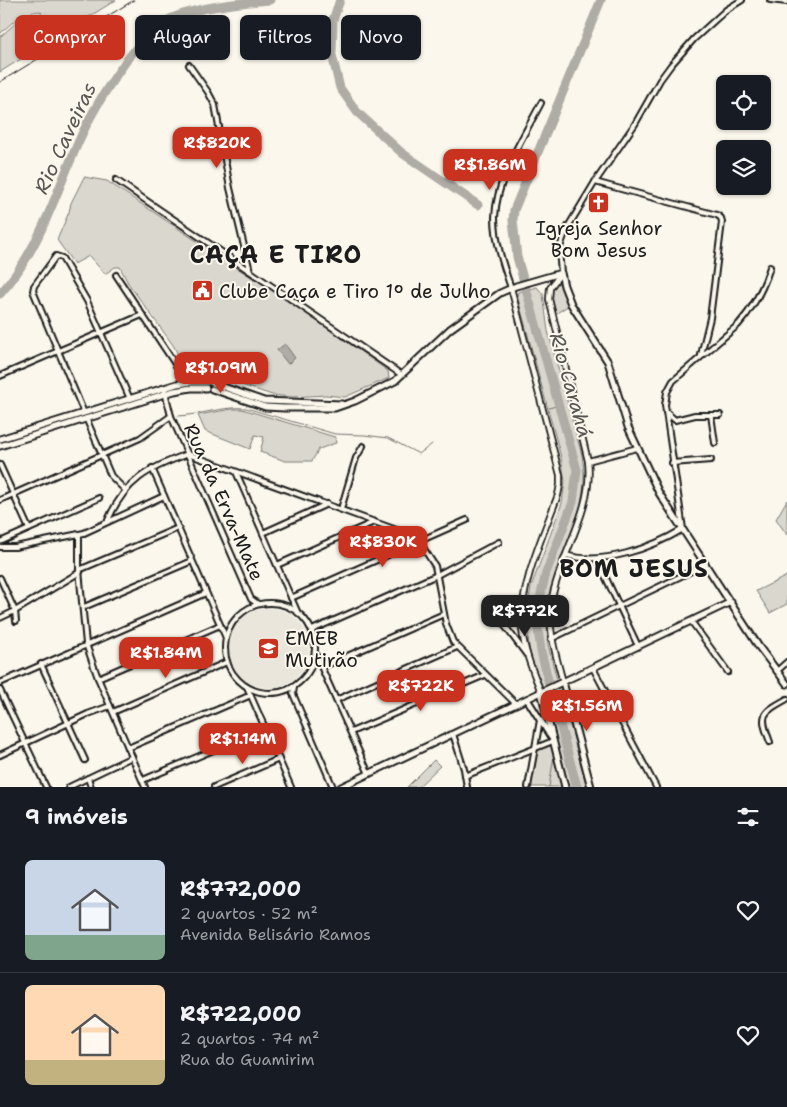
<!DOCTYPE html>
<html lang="pt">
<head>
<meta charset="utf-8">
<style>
  :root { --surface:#171b24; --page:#20242c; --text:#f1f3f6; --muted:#9ea1a6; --line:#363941; --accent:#c8321e }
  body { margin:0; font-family:"Shantell Sans",sans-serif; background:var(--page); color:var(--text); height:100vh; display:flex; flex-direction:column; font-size:19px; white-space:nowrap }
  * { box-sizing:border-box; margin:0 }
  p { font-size:16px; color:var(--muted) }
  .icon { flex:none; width:28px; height:28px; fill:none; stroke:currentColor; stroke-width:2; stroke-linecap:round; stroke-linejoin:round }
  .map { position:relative; height:787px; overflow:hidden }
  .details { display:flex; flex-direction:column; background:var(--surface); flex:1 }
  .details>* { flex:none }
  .banner { position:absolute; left:15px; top:15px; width:500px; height:45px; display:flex; gap:10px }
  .tools { position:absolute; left:716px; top:75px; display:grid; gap:10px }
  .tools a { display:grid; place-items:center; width:55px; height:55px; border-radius:8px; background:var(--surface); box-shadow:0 1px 4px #0004; font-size:25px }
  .price { position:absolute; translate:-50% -42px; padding:0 11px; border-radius:10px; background:var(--accent); color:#fff; font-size:16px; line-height:32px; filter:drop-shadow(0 1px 2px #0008) }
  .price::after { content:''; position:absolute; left:50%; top:30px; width:15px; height:11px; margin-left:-8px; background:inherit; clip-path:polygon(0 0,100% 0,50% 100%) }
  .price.on { background:#222; color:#fff }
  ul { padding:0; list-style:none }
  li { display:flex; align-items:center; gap:15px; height:125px; padding:0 25px }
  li+li { border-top:1px solid var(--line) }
  li span { display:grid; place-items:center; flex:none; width:140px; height:100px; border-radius:8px; color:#555 }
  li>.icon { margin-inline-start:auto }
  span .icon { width:60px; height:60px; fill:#fffc; stroke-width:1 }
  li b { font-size:21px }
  h2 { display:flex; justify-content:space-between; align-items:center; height:60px; padding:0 25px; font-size:21px }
  .chip { padding:0 18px; border-radius:8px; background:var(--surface); box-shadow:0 1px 4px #0004; font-size:18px; line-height:45px }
  .chip.on { background:var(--accent); color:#fff }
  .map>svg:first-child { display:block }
  .built { fill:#eae6dc }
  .green { fill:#dad7ce; stroke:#7b7a75 }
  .water { fill:#afaca5; stroke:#74726e }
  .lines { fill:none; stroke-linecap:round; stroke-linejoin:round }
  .stream { stroke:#74726e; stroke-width:1 }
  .river { stroke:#afaca5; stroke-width:9 }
  .minor-casing { stroke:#1c1c1c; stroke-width:8 }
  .tertiary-casing { stroke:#1c1c1c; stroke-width:8 }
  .secondary-casing { stroke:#1c1c1c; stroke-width:9 }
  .minor { stroke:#fbf7ec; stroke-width:4 }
  .tertiary { stroke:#fbf7ec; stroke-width:4.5 }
  .secondary { stroke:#fbf7ec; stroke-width:5 }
  .rail { stroke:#1c1c1c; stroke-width:1 }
  .labels { text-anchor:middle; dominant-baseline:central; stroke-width:4; stroke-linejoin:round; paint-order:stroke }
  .poi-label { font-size:19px; fill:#1c1c1c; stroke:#fbf7ec; text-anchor:start }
  .street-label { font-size:19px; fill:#1c1c1c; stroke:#fbf7ec }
  .water-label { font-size:20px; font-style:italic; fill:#575653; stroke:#fbf7ec }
  .district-label { font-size:24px; font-weight:bold; letter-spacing:1px; fill:#1c1c1c; stroke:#fbf7ec }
</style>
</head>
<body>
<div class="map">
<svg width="787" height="787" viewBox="0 0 787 787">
  <rect width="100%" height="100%" fill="#fbf7ec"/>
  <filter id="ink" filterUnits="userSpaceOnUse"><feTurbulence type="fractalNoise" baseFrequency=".02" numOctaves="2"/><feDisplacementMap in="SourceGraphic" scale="10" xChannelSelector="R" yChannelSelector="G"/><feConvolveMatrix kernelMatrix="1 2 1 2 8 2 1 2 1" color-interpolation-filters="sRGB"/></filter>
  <g filter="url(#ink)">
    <circle class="built" cx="269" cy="648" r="40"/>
    <g class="green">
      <path d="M 0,0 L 116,0 L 0,72 L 0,37 L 19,20 L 27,16 L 42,13 L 40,11 C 22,13 13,21 0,34 Z"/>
      <polygon points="84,177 107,181 237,268 285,298 388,371 389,378 345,397 326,395 292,397 272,395 233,382 231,375 222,376 206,372 197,374 186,369 173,345 128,283 120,267 115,267 105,274 89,256 74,264 57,240 69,212 71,203"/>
      <polygon points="561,273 571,304 552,316 549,293"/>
      <polygon points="537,287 543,294 548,331 582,455 584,470 584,485 580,508 553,585 547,611 548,645 557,680 542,687 533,666 529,648 527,612 531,587 562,503 565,481 561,457 517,295 518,292"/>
      <polygon points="232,409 242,409 335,437 336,443 319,449 312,461 285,461 260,452 264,437 255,435 250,449 205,431 198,415"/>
      <polygon points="787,500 787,535 776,519"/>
      <polygon points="787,576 787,604 770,613 756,591"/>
      <polygon points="558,688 561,692 587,787 569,787 545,697 546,694"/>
      <polygon points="553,741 565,787 528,787 535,749"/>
      <polygon points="434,760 440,766 418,787 407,787"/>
    </g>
    <polygon class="water" points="285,344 295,358 288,364 277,350"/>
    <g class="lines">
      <g class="stream">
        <polyline points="549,408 559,405"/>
        <path d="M 178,416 C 201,415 223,406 246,408 L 335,434 L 364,435 L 388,438 L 419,454 L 432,444"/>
        <polyline points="549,787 554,756"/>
      </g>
      <g class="river">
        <polyline points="340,0 333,20 332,55 340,88 357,112 402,153 478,205"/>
        <path d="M 0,294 C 39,251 55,195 78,143 C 90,115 106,89 124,64 C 135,49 149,31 166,21 C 193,7 239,3 270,0"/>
        <polyline points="577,787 550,688 541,651 536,615 546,573 573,502 577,470 517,257 513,220 514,210 601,0"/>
      </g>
      <defs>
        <g id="minor">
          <polyline points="770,0 787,2"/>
          <polyline points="189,65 208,92 215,105 230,188 250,271"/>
          <polyline points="116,180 402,375"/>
          <polyline points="595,182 717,215 721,218 722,222 710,318 701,355"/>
          <polyline points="561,273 559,250 566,230 595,182 635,124 660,80 671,65 694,39 726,10 742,0"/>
          <polyline points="116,275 187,382"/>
          <path d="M 511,288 C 503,265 495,241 495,217 C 497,176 523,138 541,103"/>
          <polyline points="0,376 142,315"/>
          <polyline points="164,388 171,416 251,599 258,604"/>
          <polyline points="666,412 675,420 695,415 720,415"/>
          <polyline points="84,413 33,291 34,286 56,256 62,258 87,301 130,399"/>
          <polyline points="711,415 715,443"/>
          <polyline points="86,418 111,476 125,490"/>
          <polyline points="588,461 637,448"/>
          <polyline points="672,463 711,460"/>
          <polyline points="0,465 29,529"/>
          <polyline points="152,468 226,638"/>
          <polyline points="236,472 297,611"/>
          <polyline points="0,500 140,438 171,416"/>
          <polyline points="341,509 356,458 363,446"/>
          <path d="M 108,520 C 125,481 148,468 188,454 L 402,532 L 417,542 L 424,549 L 435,566 L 446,624 L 453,642 L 516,704"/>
          <polyline points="263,533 327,504"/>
          <polyline points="79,534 79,570 86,644 98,678 145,787"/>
          <polyline points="0,542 99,498"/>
          <polyline points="0,547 15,547 84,533 164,496"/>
          <path d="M 566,555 C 602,566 652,548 683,529 L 665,405 L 667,392 L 673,381 L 738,325 C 754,307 763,290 770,267"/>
          <polyline points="597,559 638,646"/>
          <polyline points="277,565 374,522"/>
          <polyline points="79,570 178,528"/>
          <polyline points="0,578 15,611 16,621"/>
          <polyline points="291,598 467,520"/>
          <circle cx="270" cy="648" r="45"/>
          <polyline points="84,607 192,561"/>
          <polyline points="0,618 15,611 80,572"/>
          <polyline points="521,620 509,621 505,626 526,654"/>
          <polyline points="691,621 728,672"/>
          <polyline points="312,630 437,575 499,542"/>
          <polyline points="551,639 706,564"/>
          <polyline points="315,653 369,774"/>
          <polyline points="41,664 85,760"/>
          <polyline points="322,667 444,614"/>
          <polyline points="593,668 656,787"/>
          <polyline points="777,671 787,662"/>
          <polyline points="98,678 220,625"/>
          <polyline points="0,683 206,593"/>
          <polyline points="247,687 291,787"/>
          <polyline points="294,687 293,694 333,787"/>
          <polyline points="0,690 46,787"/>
          <polyline points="336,700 457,647"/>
          <polyline points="113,712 227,662"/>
          <polyline points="351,732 485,675"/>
          <polyline points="453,734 464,769 467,787"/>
          <path d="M 770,742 C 759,714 762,713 787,699"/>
          <polyline points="128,748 251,695"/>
          <polyline points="0,755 88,714 110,706"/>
          <polyline points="465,776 553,741"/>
          <polyline points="88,778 91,787"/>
          <polyline points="143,780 265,728"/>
          <polyline points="69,787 132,757"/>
          <polyline points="214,787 279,759"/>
          <polyline points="528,787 540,720"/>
        </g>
        <g id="tertiary">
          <path d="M 561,273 L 550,288 L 549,299 L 588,461 C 594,509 561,552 552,598 C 547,628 555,653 563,682"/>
          <path d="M 511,288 L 560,475 L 560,485 L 558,495 C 544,533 518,589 522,629 C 524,651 533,672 541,692"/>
        </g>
        <g id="secondary">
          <polyline points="212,383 264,401 342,404"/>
          <polyline points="212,389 265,407 284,408 335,408 355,401 395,381 450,329 500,293 516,286 561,273 564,286 571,304 608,362 628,427 659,493 759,647 787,684"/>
          <polyline points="0,439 177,384 192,382 208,382"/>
          <polyline points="0,446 174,391 191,388 206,388"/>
          <polyline points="563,682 591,787"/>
          <polyline points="541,692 565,787"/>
          <polyline points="527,699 551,737"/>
          <polyline points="341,787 731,602"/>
        </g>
      </defs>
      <use href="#minor" class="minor-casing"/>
      <use href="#tertiary" class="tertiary-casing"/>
      <use href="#secondary" class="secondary-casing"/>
      <use href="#minor" class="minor"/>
      <use href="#tertiary" class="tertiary"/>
      <use href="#secondary" class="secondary"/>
      <polyline class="rail" points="0,82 134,0"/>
    </g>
  </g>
  <defs>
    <symbol id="church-square" viewBox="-11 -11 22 22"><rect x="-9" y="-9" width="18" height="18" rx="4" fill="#c8321e" stroke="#fbf7ec"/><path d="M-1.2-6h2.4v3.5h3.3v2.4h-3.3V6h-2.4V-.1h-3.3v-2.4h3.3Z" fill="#fff"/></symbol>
    <symbol id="civic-square" viewBox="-11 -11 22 22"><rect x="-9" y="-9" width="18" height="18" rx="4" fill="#c8321e" stroke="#fbf7ec"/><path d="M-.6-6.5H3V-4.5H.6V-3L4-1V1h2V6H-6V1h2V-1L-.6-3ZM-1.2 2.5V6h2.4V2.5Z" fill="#fff"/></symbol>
    <symbol id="school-square" viewBox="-11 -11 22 22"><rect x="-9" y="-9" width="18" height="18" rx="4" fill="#c8321e" stroke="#fbf7ec"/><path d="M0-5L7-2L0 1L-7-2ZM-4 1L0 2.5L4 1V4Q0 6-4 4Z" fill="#fff"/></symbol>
  </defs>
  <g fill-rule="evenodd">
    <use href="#church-square" x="586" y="190" width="25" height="25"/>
    <use href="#civic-square" x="190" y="278" width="25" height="25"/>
    <use href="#school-square" x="256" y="636" width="25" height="25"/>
  </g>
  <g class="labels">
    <g class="poi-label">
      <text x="599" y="228" text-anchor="middle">Igreja Senhor<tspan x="599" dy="22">Bom Jesus</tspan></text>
      <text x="219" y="291">Clube Caça e Tiro 1º de Julho</text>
      <text x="285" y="638">EMEB<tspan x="285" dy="22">Mutirão</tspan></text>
    </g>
    <g class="street-label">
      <text transform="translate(224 502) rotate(66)">Rua da Erva-Mate</text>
    </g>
    <g class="water-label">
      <text transform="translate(65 138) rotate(-65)">Rio Caveiras</text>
      <text transform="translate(571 385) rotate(74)">Rio Carahá</text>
    </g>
    <g class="district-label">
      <text x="276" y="255">CAÇA E TIRO</text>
      <text x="634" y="569">BOM JESUS</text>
    </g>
  </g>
</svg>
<div class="tools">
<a><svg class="icon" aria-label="locate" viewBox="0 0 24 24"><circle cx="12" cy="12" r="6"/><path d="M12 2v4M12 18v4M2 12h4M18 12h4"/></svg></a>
<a><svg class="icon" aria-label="layers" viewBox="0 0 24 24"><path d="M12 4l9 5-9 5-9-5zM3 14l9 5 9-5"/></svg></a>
</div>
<b class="price" style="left:217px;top:169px">R$820K</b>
<b class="price" style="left:490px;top:191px">R$1.86M</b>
<b class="price" style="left:221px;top:394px">R$1.09M</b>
<b class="price" style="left:383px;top:568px">R$830K</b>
<b class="price on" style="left:525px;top:637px">R$772K</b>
<b class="price" style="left:166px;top:679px">R$1.84M</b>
<b class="price" style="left:421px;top:712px">R$722K</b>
<b class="price" style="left:587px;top:732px">R$1.56M</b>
<b class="price" style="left:243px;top:765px">R$1.14M</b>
<div class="banner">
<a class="chip on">Comprar</a>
<a class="chip">Alugar</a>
<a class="chip">Filtros</a>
<a class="chip">Novo</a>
</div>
</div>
<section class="details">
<h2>9 imóveis<svg class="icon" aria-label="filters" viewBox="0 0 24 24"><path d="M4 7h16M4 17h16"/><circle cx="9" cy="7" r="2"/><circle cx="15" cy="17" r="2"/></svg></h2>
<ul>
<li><span style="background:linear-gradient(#c9d6e8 75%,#7fa58c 0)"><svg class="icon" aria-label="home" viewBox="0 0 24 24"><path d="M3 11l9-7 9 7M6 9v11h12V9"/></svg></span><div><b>R$772,000</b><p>2 quartos · 52 m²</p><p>Avenida Belisário Ramos</p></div><svg class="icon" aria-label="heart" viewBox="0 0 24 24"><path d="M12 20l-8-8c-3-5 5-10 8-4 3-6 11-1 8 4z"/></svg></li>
<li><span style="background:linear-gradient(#ffd9b3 75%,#c2b280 0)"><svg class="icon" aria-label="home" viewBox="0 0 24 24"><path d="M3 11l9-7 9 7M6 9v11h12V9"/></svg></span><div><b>R$722,000</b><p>2 quartos · 74 m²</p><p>Rua do Guamirim</p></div><svg class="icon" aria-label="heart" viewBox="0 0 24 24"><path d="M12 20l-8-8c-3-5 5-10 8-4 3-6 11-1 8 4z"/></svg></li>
</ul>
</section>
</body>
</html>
